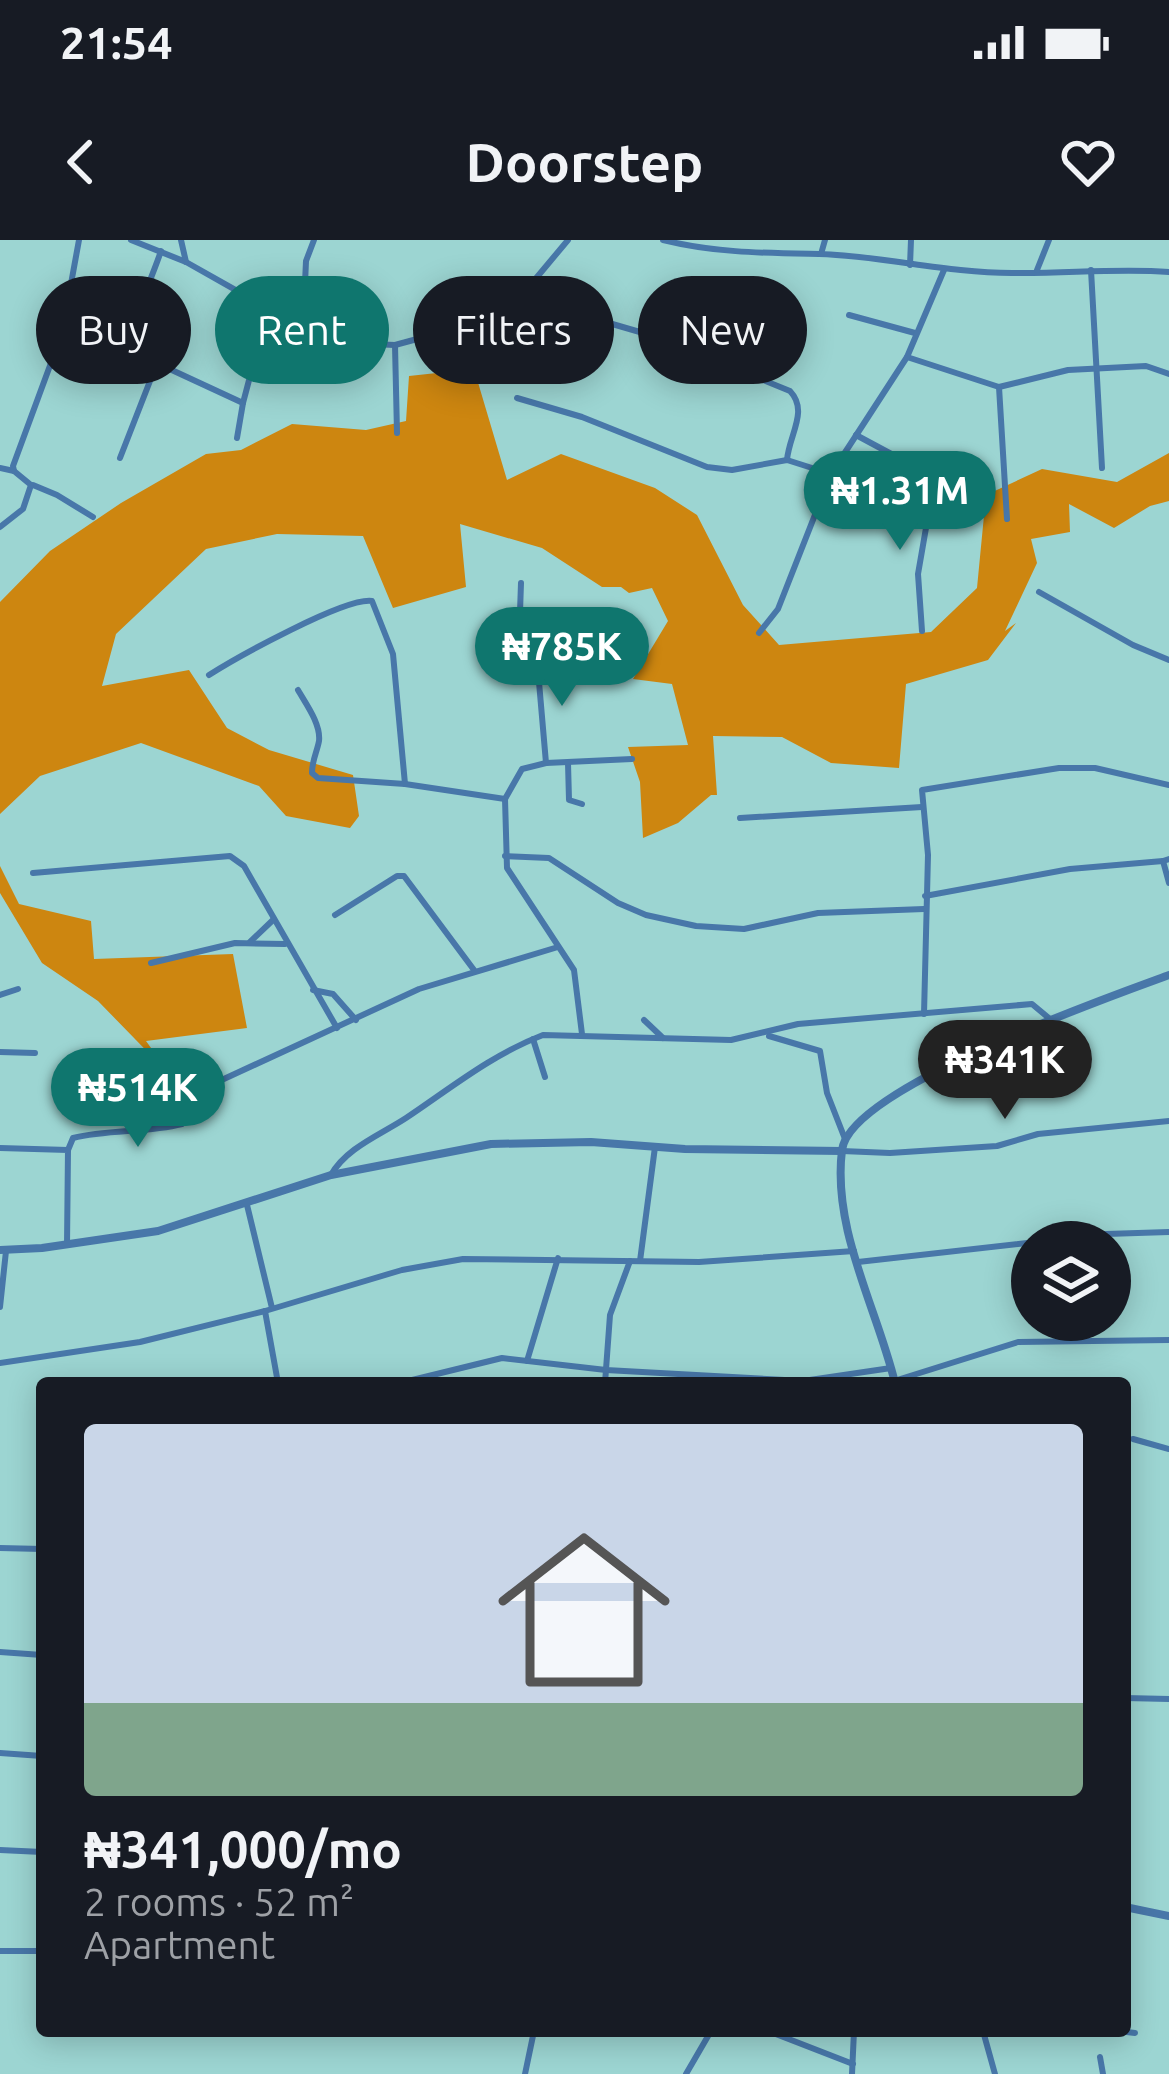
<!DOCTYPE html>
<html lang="en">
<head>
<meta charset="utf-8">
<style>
  :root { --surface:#171b24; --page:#20242c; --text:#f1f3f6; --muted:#9ea1a6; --line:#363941; --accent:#0f766e }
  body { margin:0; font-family:Ubuntu,sans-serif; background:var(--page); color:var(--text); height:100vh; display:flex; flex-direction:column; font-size:45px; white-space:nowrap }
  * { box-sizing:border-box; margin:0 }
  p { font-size:39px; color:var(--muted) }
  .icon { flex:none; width:66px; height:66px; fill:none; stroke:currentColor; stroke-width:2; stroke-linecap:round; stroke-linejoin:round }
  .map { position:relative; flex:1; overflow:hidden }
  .details { position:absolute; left:36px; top:1137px; width:1095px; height:660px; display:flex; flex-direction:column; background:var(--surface); border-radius:12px; box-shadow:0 6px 30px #0003 }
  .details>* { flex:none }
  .hud { position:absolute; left:36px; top:36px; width:1098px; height:108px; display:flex; gap:24px }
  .buttons { position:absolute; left:1011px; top:981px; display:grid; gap:24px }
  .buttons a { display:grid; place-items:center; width:120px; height:120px; border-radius:50%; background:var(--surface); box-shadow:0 6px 30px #0003; font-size:60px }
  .price { position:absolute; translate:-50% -102px; padding:0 27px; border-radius:42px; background:var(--accent); color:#fff; font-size:39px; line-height:78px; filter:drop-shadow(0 3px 6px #0008) }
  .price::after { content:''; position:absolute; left:50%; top:72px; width:36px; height:27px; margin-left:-18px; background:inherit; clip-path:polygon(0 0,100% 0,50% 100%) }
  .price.on { background:#222; color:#fff }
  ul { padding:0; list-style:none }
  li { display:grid; align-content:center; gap:24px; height:636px; padding:0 48px }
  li+li { border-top:3px solid var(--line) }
  li span { display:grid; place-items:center; height:372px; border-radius:12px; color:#555 }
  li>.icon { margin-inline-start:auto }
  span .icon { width:216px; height:216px; fill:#fffc; stroke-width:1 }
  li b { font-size:51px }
  .pill { padding:0 42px; border-radius:54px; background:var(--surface); box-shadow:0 6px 30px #0003; font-size:42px; line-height:108px }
  .pill.on { background:var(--accent); color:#fff }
  .status { display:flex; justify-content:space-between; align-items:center; height:84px; padding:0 60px; background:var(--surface); direction:ltr }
  .status svg { height:33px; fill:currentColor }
  header { display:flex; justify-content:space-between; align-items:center; height:156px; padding:0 48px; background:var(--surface); font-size:54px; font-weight:600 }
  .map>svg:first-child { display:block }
  .green { fill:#cd8610 }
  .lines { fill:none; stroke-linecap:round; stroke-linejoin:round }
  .minor { stroke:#4877a9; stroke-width:6 }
  .tertiary { stroke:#4877a9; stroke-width:8 }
</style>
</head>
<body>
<div class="status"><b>21:54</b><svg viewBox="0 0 49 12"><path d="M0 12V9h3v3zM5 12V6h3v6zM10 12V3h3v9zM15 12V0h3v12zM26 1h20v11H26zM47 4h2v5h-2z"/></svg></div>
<header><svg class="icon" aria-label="back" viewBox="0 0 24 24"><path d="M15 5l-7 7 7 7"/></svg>Doorstep<svg class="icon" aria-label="heart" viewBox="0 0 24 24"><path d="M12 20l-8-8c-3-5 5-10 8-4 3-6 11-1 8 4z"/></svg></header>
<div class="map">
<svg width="1169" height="1834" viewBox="0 0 1169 1834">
  <rect width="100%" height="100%" fill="#9cd5d2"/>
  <g class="green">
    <polygon points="474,129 507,240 561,214 655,248 697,275 743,365 779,405 931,392 977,348 986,255 1042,229 1117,242 1169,213 1169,261 1150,266 1114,288 1069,264 1070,292 1031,299 1037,323 1005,391 1016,383 988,420 906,444 899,528 831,523 782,497 713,496 717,555 711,555 678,583 643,598 640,542 628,507 688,505 672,444 633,439 668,381 652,348 629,353 621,347 602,347 542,308 460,284 466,347 393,368 363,296 277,294 206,309 116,394 102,446 189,430 227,488 269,510 353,535 359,576 350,588 286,576 259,546 141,503 40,536 0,574 0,362 50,311 121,263 206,214 241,210 292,184 366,190 406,181 409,136"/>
    <polygon points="0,626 19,664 91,681 94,719 233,714 247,788 146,801 172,837 98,761 42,723 0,653"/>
  </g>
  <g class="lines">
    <g class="minor">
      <polyline points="131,0 186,22 317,96 348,103 395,105 491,79 512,67 568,0"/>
      <polyline points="181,0 186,22"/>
      <path d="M 663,0 C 716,13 765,13 819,14 C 884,16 947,33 1012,33 C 1065,34 1116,28 1169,32"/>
      <polyline points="821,14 825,0"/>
      <polyline points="910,25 911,0"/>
      <polyline points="1037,30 1049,0"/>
      <polyline points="1091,30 1102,228"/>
      <polyline points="849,75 915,93"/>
      <path d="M 602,81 L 657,97 L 790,151 C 809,171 789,195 787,220"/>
      <polyline points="62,93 148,119 243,163 268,68"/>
      <polyline points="395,105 397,193"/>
      <path d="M 126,111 C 134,75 149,46 161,11"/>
      <polyline points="907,117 999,147 1068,130 1146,126 1169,134"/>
      <polyline points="277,120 283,108 303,88 306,21 314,0"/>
      <polyline points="999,147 1007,279"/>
      <polyline points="517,158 582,177 707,227 732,230 787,220 831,234"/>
      <polyline points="856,195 923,231 965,240"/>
      <polyline points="237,198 243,163"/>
      <polyline points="120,218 157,123"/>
      <polyline points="0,228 14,231"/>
      <polyline points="33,245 57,255 93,277"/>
      <polyline points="0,287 23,269 31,245 14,231 13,226 62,93 79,0"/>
      <path d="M 521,343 L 519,401 C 535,428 584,417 612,417"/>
      <polyline points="1039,352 1133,405 1169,420"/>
      <polyline points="922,391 918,334 935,236"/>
      <polyline points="759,393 778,369 831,234 907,117 944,30"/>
      <polyline points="537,419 546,523"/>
      <path d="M 209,435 C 236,418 345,357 372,361 L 393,414 L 405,544"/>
      <path d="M 298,450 C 306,464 321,484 319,501 C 317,512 312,520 312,533 L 318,538 L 405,544 L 505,559"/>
      <polyline points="568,523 569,560 582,564"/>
      <polyline points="740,578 922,567"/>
      <polyline points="505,616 549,618 618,663 646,675 696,686 744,689 818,673 924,669"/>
      <polyline points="1169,619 1163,621 1169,643"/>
      <polyline points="33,633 230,616 244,626 337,788"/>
      <polyline points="925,656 1070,629 1163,621"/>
      <polyline points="335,675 397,636 404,636 474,730"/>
      <polyline points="250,702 273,680"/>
      <polyline points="151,723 235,703 285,704"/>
      <polyline points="313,750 333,754 356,780"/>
      <polyline points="0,755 18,749"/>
      <polyline points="924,774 928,615 922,550 1059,528 1095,528 1169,545"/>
      <polyline points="644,780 663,798"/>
      <polyline points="582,794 574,730 507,628 505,559 522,529 546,523 632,519"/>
      <polyline points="769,796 820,811 827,853 845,899"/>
      <polyline points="533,799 545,837"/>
      <polyline points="0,812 35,813"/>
      <polyline points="200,850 419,749 558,707"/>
      <polyline points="0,908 68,910 67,1005"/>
      <path d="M 68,910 L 73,898 C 109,889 146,893 182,884"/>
      <polyline points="842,911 890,913 997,906 1038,894 1169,881"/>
      <path d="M 331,935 C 346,908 380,895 406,878 C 451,848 491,815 543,795 L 731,800 L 798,784 L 1032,764 L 1050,779"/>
      <polyline points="247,965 272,1068"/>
      <polyline points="640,1021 655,907"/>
      <polyline points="858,1022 1106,994 1169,992"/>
      <polyline points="0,1067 6,1011"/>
      <polyline points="265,1071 278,1143"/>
      <polyline points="527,1121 558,1018"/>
      <polyline points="0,1123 140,1102 265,1071 402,1030 463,1019 699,1022 854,1011"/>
      <polyline points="894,1141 1018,1102 1169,1100"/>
      <polyline points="400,1143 502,1118 606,1130 803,1141 891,1128"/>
      <polyline points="605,1143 610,1075 630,1021"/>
      <polyline points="1133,1199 1169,1209"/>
      <polyline points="0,1308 42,1309"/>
      <polyline points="0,1412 42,1415"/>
      <polyline points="1125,1458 1169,1459"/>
      <polyline points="0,1513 42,1516"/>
      <polyline points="0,1610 42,1612"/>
      <polyline points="0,1711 42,1711"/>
      <polyline points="768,1791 853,1824"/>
      <polyline points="898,1791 974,1791"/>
      <polyline points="983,1791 995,1834"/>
      <polyline points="1118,1791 1135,1793"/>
      <polyline points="1100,1817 1103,1834"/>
      <polyline points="525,1834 534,1791"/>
      <polyline points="686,1834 711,1791"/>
      <polyline points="852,1834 854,1791"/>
    </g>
    <g class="tertiary">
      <polyline points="0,1010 42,1008 158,991 331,935 491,904 591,902 685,909 842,911"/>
      <path d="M 895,1143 C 877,1068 832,990 842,910 C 850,848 1109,757 1169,735"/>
      <polyline points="1125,1667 1169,1676"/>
    </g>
  </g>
</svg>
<div class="buttons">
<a><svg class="icon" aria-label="layers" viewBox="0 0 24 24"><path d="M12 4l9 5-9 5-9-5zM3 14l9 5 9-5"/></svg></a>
</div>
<b class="price" style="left:900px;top:313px">₦1.31M</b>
<b class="price" style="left:562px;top:469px">₦785K</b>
<b class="price on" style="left:1005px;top:882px">₦341K</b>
<b class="price" style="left:138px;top:910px">₦514K</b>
<div class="hud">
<a class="pill">Buy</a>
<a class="pill on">Rent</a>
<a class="pill">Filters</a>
<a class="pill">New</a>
</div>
<section class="details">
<ul>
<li><span style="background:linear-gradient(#c9d6e8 75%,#7fa58c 0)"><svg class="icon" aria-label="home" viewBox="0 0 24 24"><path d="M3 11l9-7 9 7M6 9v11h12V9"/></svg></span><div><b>₦341,000/mo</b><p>2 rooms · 52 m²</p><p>Apartment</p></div></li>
</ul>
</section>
</div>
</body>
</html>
